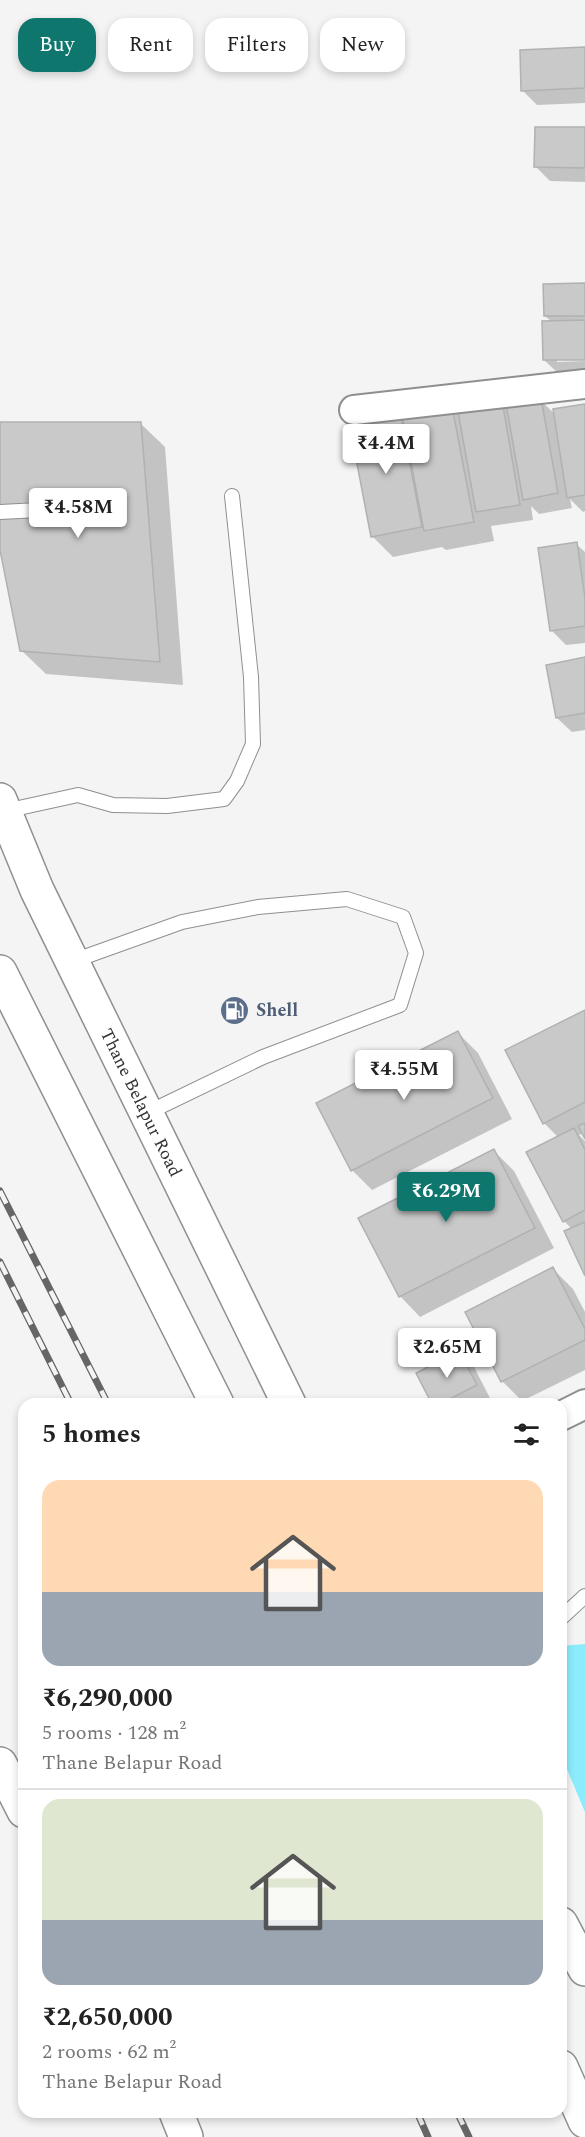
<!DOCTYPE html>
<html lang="en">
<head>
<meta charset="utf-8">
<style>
  :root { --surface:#fff; --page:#f2f2f2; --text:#222; --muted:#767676; --line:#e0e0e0; --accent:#0f766e }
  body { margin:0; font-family:Spectral,serif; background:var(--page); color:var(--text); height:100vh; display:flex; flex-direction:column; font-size:22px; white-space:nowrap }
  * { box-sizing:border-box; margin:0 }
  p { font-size:20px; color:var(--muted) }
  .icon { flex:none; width:33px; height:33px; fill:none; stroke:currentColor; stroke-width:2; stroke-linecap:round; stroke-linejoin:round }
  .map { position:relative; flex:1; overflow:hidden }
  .details { position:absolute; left:18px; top:1398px; width:549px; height:720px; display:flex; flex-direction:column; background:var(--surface); border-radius:18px; box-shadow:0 3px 9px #0003 }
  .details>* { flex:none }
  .top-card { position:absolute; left:18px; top:18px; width:549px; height:54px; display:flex; gap:12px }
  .price { position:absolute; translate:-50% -51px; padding:0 14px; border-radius:6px; background:#fff; color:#222; font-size:20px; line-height:39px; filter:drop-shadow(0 2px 3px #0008) }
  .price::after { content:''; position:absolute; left:50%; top:36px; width:18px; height:14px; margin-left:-9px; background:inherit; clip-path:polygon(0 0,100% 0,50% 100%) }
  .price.current { background:var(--accent); color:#fff }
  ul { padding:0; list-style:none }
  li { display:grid; align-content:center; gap:12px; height:318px; padding:0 24px }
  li+li { border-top:2px solid var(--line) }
  li span { display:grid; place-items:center; height:186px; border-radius:18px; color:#555 }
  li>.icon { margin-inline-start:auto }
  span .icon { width:108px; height:108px; fill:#fffc; stroke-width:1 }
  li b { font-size:26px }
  h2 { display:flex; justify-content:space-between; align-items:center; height:72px; padding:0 24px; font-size:26px }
  .tag { padding:0 21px; border-radius:18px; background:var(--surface); box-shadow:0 3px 9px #0003; font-size:21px; line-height:54px }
  .tag.current { background:var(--accent); color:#fff }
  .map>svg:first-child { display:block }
  .water { fill:#8becfc }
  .shadow { fill:#0003 }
  .building { fill:#c9c9ca; stroke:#b1b1b3; stroke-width:1.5 }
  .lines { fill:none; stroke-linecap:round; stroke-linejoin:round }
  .service-casing { stroke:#8f8f90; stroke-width:16 }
  .minor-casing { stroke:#8f8f90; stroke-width:32 }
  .tertiary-casing { stroke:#8f8f90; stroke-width:36 }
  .primary-casing { stroke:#8f8f90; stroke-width:36 }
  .service { stroke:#fff; stroke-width:14 }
  .minor { stroke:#fff; stroke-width:28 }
  .tertiary { stroke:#fff; stroke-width:33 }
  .primary { stroke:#fff; stroke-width:33 }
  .rail-casing { stroke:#666; stroke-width:7 }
  .rail { stroke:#f4f4f5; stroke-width:4.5; stroke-dasharray:14; stroke-linecap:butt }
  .labels { text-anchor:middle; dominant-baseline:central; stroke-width:6; stroke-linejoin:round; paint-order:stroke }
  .service-label { font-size:18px; font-weight:bold; fill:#4e5e75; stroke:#f4f4f5; text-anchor:start }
  .street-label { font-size:18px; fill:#343434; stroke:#f4f4f5 }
</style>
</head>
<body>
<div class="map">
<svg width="585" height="2137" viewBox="0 0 585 2137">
  <rect width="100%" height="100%" fill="#f4f4f5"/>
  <polygon class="water" points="585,1644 585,1812 561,1755 561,1646"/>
  <g class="shadow">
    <polygon points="585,49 585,103 537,105 522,90"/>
    <polygon points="585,129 585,182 550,181 536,167"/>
    <polygon points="585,284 585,358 557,359 557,362 585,361 585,374 559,374 544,360 552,322 545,316"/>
    <polygon points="540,400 556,415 585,405 585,511 583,512 570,499 572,508 539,514 531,506 533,520 491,526 494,541 446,550 442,547 393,557 373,537 351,423 452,407 460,415"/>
    <polygon points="0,423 140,423 165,447 183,685 46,674 21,650 0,542"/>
    <polygon points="576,544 585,552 585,643 566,645 552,631"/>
    <polygon points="585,659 585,730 572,732 557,718"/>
    <polygon points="585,1011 585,1136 584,1133 579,1135 585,1141 585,1272 572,1229 564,1221 558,1137 544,1123"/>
    <polygon points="458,1033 478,1053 512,1119 372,1190 352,1170"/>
    <polygon points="494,1151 514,1171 554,1248 420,1317 400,1296"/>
    <polygon points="553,1269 573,1289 585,1312 585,1370 522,1401 502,1381"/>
    <polygon points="459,1353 474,1367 491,1400 484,1404 434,1404"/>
  </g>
  <g class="building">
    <polygon points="585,47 585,88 521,91 520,50"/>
    <polygon points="535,127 585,127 585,168 534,167"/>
    <polygon points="585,283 585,316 544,316 543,284"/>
    <polygon points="585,320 585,360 543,360 542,321"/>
    <polygon points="541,398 558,493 523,500 506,404"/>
    <polygon points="502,400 520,505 476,512 457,406"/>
    <polygon points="585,404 585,495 567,498 553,409"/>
    <polygon points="452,406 474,522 424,531 402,415"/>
    <polygon points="400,412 422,527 371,537 349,422"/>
    <polygon points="0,422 141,422 160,662 20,651 0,550"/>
    <polygon points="577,542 585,598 585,626 550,631 538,548"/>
    <polygon points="585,657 585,713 556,718 546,665"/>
    <polygon points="585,1010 585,1102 543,1124 505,1050"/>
    <polygon points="458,1031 493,1098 351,1171 316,1103"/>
    <polygon points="585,1123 585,1139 578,1126"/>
    <polygon points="574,1128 585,1150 585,1210 563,1222 526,1152"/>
    <polygon points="494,1149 535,1228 399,1297 358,1218"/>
    <polygon points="585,1222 585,1276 564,1231"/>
    <polygon points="553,1267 585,1329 585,1340 501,1382 465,1312"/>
    <polygon points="459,1351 477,1385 440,1404 432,1404 416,1373"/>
  </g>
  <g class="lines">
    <defs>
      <g id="service">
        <polyline points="0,512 58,509"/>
        <polyline points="5,811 78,795 113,805 167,806 224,799 237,781 253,744 251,677 232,496"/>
        <polyline points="73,961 182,922 258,907 347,899 403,917 416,953 400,1005 263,1057 147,1113"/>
        <polyline points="561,1618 585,1596"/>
      </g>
      <g id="minor">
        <polyline points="354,410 585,384"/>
        <polyline points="561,1416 585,1404"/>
      </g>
      <g id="tertiary">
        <polyline points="0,1764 24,1811"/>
        <polyline points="176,2112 186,2137"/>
      </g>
      <g id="primary">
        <path id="s1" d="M 0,800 L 37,890 L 289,1404"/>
        <polyline points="0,972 217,1404"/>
        <polyline points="561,1924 585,1969"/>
        <polyline points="561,2067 585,2121"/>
      </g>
    </defs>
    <use href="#service" class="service-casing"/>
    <use href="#minor" class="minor-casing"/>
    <use href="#tertiary" class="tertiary-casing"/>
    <use href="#primary" class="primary-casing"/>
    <use href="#service" class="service"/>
    <use href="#minor" class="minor"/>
    <use href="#tertiary" class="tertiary"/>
    <use href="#primary" class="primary"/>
    <defs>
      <g id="rail">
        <polyline points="0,1191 108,1404"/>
        <polyline points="0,1262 71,1404"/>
        <polyline points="417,2112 428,2137"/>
        <polyline points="457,2112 469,2137"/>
      </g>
    </defs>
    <use href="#rail" class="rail-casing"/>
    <use href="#rail" class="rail"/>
  </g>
  <defs>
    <symbol id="fuel-disc" viewBox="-11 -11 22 22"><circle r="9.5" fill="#5c6f8a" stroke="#f4f4f5"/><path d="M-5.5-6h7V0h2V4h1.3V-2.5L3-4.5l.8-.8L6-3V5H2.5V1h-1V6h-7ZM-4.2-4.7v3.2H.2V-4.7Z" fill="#fff"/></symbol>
  </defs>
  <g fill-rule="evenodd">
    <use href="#fuel-disc" x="218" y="994" width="33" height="33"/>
  </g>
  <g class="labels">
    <g class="service-label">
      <text x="256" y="1010">Shell</text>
    </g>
    <g class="street-label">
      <text stroke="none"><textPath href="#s1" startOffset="334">Thane Belapur Road</textPath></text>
    </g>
  </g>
</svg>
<b class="price" style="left:386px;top:475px">₹4.4M</b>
<b class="price" style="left:78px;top:539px">₹4.58M</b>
<b class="price" style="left:404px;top:1101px">₹4.55M</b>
<b class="price current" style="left:446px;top:1223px">₹6.29M</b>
<b class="price" style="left:447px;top:1379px">₹2.65M</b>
<div class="top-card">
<a class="tag current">Buy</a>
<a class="tag">Rent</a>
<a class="tag">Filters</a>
<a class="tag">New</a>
</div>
<section class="details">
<h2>5 homes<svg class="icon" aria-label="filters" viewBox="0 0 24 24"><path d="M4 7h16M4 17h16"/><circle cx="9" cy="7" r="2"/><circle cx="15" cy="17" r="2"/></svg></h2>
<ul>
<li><span style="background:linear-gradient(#ffd9b3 60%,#9aa5b1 0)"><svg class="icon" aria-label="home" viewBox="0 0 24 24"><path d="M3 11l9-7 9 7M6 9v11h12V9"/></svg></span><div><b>₹6,290,000</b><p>5 rooms · 128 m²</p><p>Thane Belapur Road</p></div></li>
<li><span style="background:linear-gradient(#dfe7d0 65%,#9aa5b1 0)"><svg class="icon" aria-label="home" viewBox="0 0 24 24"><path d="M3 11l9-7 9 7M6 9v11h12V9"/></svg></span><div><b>₹2,650,000</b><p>2 rooms · 62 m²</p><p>Thane Belapur Road</p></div></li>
</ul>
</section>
</div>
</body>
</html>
